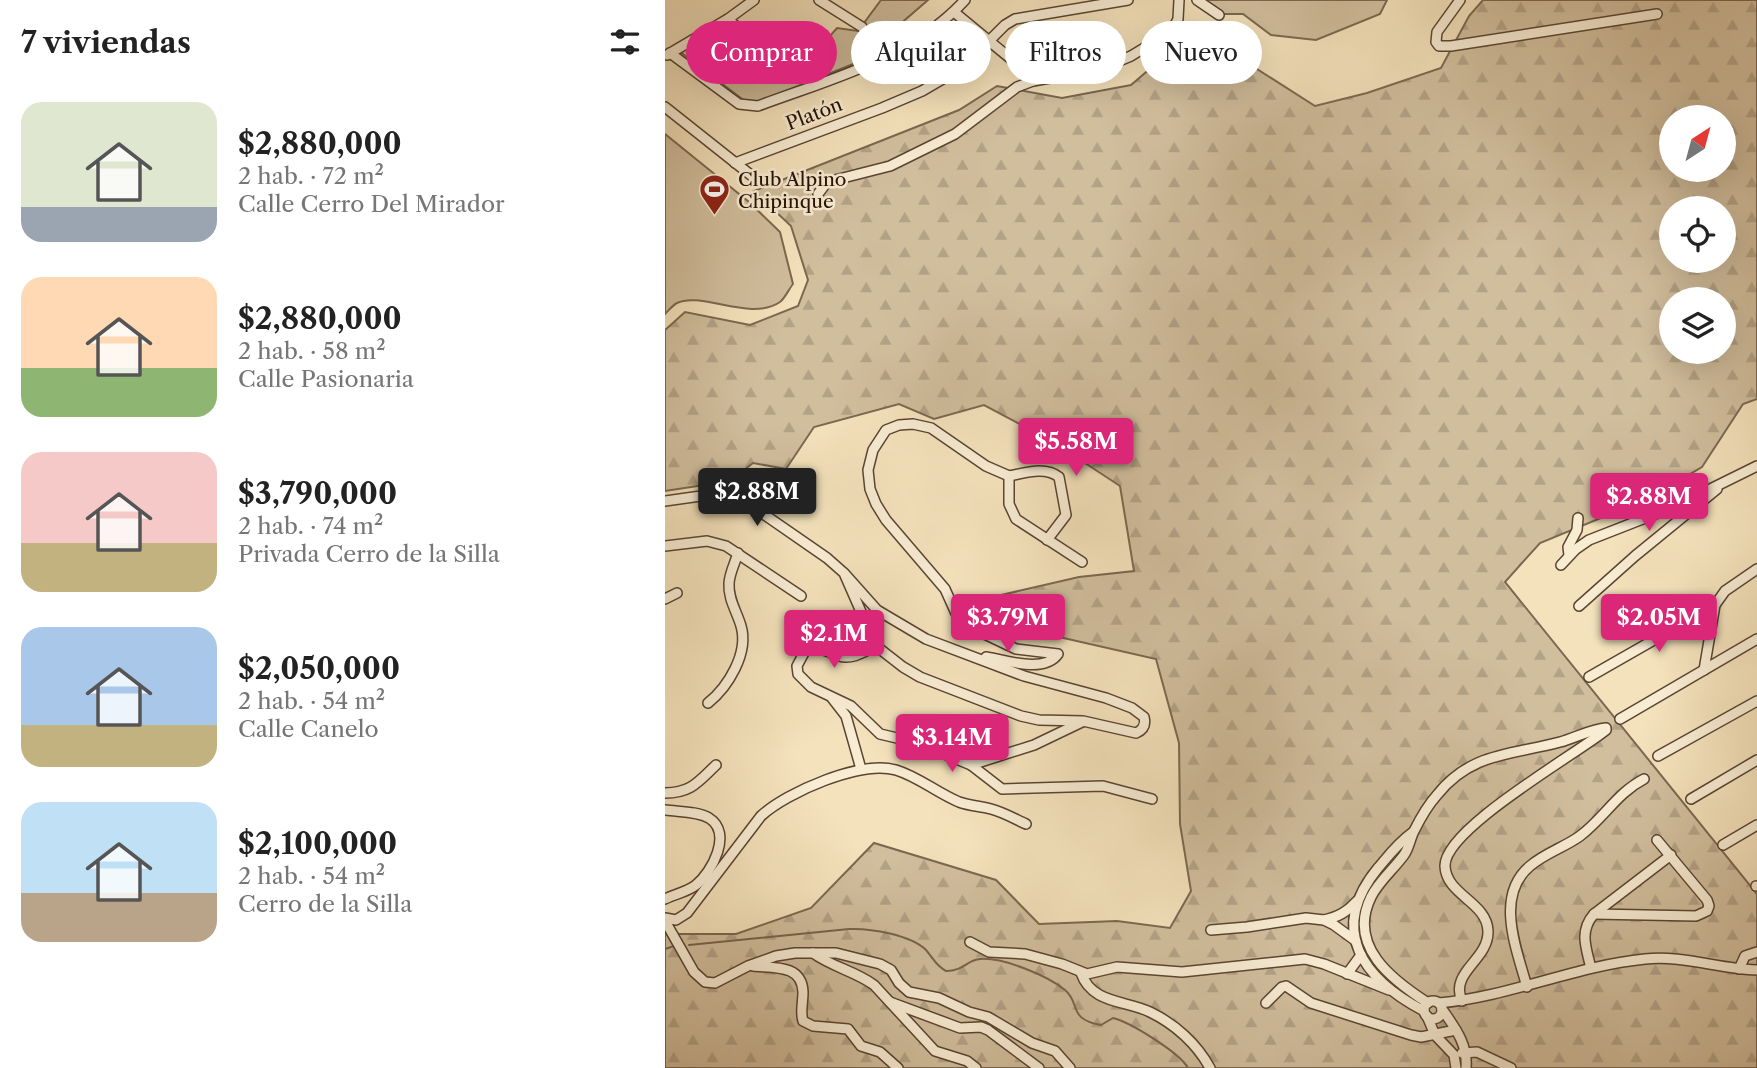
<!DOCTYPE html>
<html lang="es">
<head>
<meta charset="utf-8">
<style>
  :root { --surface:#fff; --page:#f2f2f2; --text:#222; --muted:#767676; --accent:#db2777 }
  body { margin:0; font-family:"Libre Caslon Text",serif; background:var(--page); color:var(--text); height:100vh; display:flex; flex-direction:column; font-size:26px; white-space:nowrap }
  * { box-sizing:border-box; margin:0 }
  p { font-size:23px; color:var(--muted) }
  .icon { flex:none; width:38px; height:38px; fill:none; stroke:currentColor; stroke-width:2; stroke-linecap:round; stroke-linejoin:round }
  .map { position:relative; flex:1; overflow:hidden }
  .panel { display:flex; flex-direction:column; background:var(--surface); width:665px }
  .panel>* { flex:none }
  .banner { position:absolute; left:21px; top:21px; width:665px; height:63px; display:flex; gap:14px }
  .needle { width:46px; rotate:36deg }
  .fabs { position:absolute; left:994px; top:105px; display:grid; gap:14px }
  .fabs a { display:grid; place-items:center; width:77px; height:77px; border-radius:50%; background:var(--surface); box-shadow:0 7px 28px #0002; font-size:35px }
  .price { position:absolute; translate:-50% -60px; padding:0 16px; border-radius:7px; background:var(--accent); color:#fff; font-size:23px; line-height:46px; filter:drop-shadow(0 2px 4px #0008) }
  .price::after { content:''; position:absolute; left:50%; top:42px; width:21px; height:16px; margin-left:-10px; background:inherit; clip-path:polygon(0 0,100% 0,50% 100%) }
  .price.active { background:#222; color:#fff }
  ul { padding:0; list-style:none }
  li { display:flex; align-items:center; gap:21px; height:175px; padding:0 21px }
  li span { display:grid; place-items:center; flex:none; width:196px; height:140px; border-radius:21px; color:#555 }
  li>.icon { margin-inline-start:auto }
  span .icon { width:84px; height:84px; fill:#fffc; stroke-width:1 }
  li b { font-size:30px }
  h2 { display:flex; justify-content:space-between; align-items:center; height:84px; padding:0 21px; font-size:30px }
  .tag { padding:0 24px; border-radius:32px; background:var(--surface); box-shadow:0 7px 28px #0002; font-size:24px; line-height:63px }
  .tag.active { background:var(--accent); color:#fff }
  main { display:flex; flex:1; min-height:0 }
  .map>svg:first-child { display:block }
  .green { fill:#d1be9d; stroke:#7c6850; stroke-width:2 }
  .forest { fill:url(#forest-firs); stroke:#7c6850; stroke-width:2; fill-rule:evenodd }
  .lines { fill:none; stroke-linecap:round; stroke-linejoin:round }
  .stream { stroke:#78644d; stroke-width:2 }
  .minor-casing { stroke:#5a4532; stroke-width:12 }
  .minor { stroke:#f8ecd3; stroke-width:9 }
  .labels { text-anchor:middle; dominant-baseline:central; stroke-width:5; stroke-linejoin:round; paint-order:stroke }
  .street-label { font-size:19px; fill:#261104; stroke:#f8ecd3 }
  .poi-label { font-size:19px; fill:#261104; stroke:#f8ecd3; text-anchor:start }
</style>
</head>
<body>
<main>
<section class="panel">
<h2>7 viviendas<svg class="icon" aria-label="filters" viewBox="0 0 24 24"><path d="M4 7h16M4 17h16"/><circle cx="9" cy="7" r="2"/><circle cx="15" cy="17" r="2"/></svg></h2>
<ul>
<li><span style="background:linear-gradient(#dfe7d0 75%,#9aa5b1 0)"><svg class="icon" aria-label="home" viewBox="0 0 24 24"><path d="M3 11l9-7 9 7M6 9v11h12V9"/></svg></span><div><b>$2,880,000</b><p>2 hab. · 72 m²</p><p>Calle Cerro Del Mirador</p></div></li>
<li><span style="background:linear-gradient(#ffd9b3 65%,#8fb573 0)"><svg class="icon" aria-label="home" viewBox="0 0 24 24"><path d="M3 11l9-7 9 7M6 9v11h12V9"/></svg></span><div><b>$2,880,000</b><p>2 hab. · 58 m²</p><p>Calle Pasionaria</p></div></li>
<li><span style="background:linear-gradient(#f6c9c9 65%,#c2b280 0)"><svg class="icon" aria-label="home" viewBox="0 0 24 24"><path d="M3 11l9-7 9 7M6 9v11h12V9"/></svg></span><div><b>$3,790,000</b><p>2 hab. · 74 m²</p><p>Privada Cerro de la Silla</p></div></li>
<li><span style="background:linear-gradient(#a9c7e8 70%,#c2b280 0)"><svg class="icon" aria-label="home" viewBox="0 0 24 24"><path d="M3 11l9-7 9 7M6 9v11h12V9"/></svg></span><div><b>$2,050,000</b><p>2 hab. · 54 m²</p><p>Calle Canelo</p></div></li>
<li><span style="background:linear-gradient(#bfe0f5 65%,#b9a48a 0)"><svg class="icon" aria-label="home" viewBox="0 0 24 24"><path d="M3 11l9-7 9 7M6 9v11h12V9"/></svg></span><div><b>$2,100,000</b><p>2 hab. · 54 m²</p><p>Cerro de la Silla</p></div></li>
</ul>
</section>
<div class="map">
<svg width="1092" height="1068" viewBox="0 0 1092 1068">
  <defs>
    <pattern id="forest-firs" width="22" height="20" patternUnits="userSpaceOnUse" patternTransform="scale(1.75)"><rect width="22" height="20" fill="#d1be9d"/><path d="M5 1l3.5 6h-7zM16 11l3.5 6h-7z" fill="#b3a286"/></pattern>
  </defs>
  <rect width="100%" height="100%" fill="#f4e2bc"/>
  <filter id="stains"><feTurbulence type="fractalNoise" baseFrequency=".00286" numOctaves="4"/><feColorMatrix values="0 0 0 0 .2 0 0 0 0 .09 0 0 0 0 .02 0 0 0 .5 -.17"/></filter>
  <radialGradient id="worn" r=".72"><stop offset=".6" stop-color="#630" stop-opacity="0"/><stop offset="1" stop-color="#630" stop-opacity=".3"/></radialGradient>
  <g class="green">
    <polygon points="216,0 263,0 233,26 242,39 226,49 85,105 14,51 29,41 74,56 91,45 105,55 122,28 157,45 172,28 193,31"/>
    <polygon points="540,0 722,0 715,14 651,40 606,35 578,14 559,14"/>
    <path d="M 0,134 L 84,202 L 115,232 L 128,284 C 124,289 120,298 115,302 C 86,322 36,291 12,303 C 8,305 4,310 0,314 Z"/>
  </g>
  <path class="forest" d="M 818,0 L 1092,0 L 1092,399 L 1078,404 L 1037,467 L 982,499 L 875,543 L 840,582 L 1092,894 L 1092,1068 L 0,1068 L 0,934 L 71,934 L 146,908 L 209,843 L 331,880 L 374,924 L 452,921 L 505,928 L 526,891 L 515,824 L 514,743 L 491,659 L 381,634 L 319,599 L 414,577 L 469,571 L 455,486 L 388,442 L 319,405 L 269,419 L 234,404 L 149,427 L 121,469 L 88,463 L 65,481 L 0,491 L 0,330 L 20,312 L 85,325 L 133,306 L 143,280 L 126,226 L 89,191 L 294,110 L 332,86 L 397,98 L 466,85 L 508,49 L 534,32 L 650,106 L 702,93 L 776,68 L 804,16 ZM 1006,117 L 1059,117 L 1059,170 L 1006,170 ZM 1006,208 L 1059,208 L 1059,261 L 1006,261 ZM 1006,299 L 1059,299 L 1059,352 L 1006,352 Z"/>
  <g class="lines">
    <g class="stream">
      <path d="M 24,945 L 184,929 C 205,928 246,935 261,950 C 268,958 271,966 281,971 C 299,971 302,960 315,959 C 338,957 383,976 400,990 C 416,1003 402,1019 436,1025 L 448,1018 C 465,1022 515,1053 523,1068"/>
      <polyline points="0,949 9,946"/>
    </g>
    <defs>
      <g id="minor">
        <polyline points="154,0 197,27"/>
        <polyline points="532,0 554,15"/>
        <polyline points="795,0 772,32 771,42 774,46 786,46 992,14"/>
        <polyline points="289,12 351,63 368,81"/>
        <path d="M 63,19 C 71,28 83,34 95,37 L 100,35"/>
        <path d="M 5,53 L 74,104 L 93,106 C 165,79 246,59 300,0"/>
        <polyline points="2,55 63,19 89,0"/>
        <polyline points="0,107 87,176"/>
        <polyline points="70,163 217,108 257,91 298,67 340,25 350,19 463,0"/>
        <polyline points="153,194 162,182 225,166 290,134 352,87 368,81 435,69 466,56 507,31 513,19 514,0"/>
        <path d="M 344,476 C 360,473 380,466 394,477 L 401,515 L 382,540"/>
        <path d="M 0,501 L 57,493 L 67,495 L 84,504 L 162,558 L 179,573 L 212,610 L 261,639 L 359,676 L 441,698 L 467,708 L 479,717 C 481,725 478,730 471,733 L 418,721 L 374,720 L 356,716 L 255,677 L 238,667 L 211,646 L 179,573"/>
        <polyline points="0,546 42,541 61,546 136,596"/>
        <polyline points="904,555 903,547 912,530 913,518"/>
        <polyline points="896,565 911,549 924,540 1011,506 1092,466"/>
        <polyline points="0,599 12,593"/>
        <polyline points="914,606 970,556 1052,489"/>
        <path d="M 211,646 C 199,652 187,660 174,656 C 164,652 157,648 146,648 L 140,651 L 132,666 L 133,674 L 146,687 L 186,706 L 215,734 L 253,743 L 306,765 L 369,745 L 417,722"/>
        <path d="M 321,657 C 341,660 379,674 393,654 L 351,649 L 309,629 L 294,620 L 280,589 L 221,520 L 211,504 L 205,489 L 203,470 L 208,450 L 221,430 L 234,425 L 248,424 L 266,428 L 321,466 L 344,476 L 344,504 L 351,519 L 417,562"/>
        <polyline points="1039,670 1050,605 1060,591 1092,569"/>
        <polyline points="924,677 1050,605"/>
        <polyline points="167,698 181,716 196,769"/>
        <path d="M 43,703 C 63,687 84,653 76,626 C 72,612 63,599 64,584 C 64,574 70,563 73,553"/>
        <polyline points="955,719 1092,639"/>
        <polyline points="993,756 1092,701"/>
        <polyline points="306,765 337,789 438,786 487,799"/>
        <path d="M 0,793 C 26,793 33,782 51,765"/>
        <polyline points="1026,799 1092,760"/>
        <path d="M 0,810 C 14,812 32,811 44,818 C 68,833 47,872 31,885 C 22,892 10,894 0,899"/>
        <path d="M 747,833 C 733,843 724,855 713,868 C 662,930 698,979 759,1011"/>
        <polyline points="1058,845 1092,825"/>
        <polyline points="1091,886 1092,886"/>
        <polyline points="929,914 1031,916 1042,911 1044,906 1042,900 992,840"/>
        <path d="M 0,918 L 11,920 L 22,913 L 96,816 C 122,792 196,760 231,770 C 254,777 272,793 294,802 C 305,806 315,806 326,809 C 338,812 350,819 361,824"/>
        <path d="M 659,920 C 673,917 682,912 692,901"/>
        <polyline points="0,921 29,972 40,982 50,983 83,966 111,956 130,953 171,953 215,964 226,970 234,983 244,992 274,998 304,1012 323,1017 367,1043 390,1051 405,1068"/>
        <polyline points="546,930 582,927 641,918 659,920 669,925 691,941"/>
        <polyline points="305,942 324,952 360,954 397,964 422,974 452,967 517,972 640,959 659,964 724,990"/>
        <path d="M 148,953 C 167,967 190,971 209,985 L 270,1051 L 302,1061 L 311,1068"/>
        <path d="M 88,966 C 108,968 137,964 138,992 C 138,1003 135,1012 138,1021 L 148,1026 L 183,1029 L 196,1046 L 215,1052 L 233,1068"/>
        <path d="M 926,968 C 921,948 914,931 929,914 L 1006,855"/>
        <polyline points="1074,969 1080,956 1092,952"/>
        <path d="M 416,973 C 427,1004 460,1000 485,1012 C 510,1024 532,1044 545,1068"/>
        <polyline points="682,974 696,955"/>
        <path d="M 862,987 C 852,950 829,896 865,866 C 880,853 900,847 915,836 C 939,818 952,793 979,779"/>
        <path d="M 797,1001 C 784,972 824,960 823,931 C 822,902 781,895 780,866 C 779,829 910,755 941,730"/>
        <circle cx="768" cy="1010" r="9"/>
        <polyline points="225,1002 295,1028 316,1027 323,1030 374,1068"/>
        <polyline points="601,1003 617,987 621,986 646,1003 746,1035 756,1037 791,1030"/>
        <path d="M 763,1003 C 727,980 682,946 706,897 C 714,881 728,870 739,855 C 744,848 745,839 749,831 C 755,819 763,805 772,795 C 806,752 847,755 895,742 C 910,738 926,729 941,728"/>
        <path d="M 774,1003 C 844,997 909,966 980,959 C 1018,955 1054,969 1092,970"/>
        <path d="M 777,1009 C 790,1028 803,1044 801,1068"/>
        <polyline points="762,1016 770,1035 789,1055 791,1068"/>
        <polyline points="797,1053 812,1052 846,1068"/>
      </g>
    </defs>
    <use href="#minor" class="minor-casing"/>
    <use href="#minor" class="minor"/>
  </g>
  <defs>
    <symbol id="stadium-pin" viewBox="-11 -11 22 30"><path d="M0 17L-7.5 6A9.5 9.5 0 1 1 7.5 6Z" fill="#8f2418" stroke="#f8ecd3"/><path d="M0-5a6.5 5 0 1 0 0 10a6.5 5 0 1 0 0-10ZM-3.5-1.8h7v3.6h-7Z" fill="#fff"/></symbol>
  </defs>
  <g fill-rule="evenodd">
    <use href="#stadium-pin" x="32" y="172" width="35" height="47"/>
  </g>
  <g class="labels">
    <g class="street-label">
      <text transform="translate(149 114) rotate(-21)">Platón</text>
    </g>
    <g class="poi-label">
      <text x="73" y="179">Club Alpino<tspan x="73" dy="22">Chipinque</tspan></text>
    </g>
  </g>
  <rect width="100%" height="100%" filter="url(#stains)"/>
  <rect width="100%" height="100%" fill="url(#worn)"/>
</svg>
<div class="fabs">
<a><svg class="needle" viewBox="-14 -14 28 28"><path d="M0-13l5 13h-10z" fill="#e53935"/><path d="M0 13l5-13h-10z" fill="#767676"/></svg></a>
<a><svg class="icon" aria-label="locate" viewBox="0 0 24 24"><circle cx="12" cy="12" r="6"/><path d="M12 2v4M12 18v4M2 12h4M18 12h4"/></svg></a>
<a><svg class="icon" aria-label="layers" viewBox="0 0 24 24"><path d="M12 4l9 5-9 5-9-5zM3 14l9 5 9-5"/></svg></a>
</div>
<b class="price" style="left:411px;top:478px">$5.58M</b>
<b class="price active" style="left:92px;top:528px">$2.88M</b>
<b class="price" style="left:984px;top:533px">$2.88M</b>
<b class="price" style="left:343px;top:654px">$3.79M</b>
<b class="price" style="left:994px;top:654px">$2.05M</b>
<b class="price" style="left:169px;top:670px">$2.1M</b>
<b class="price" style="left:287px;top:774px">$3.14M</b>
<div class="banner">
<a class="tag active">Comprar</a>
<a class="tag">Alquilar</a>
<a class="tag">Filtros</a>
<a class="tag">Nuevo</a>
</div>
</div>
</main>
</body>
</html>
